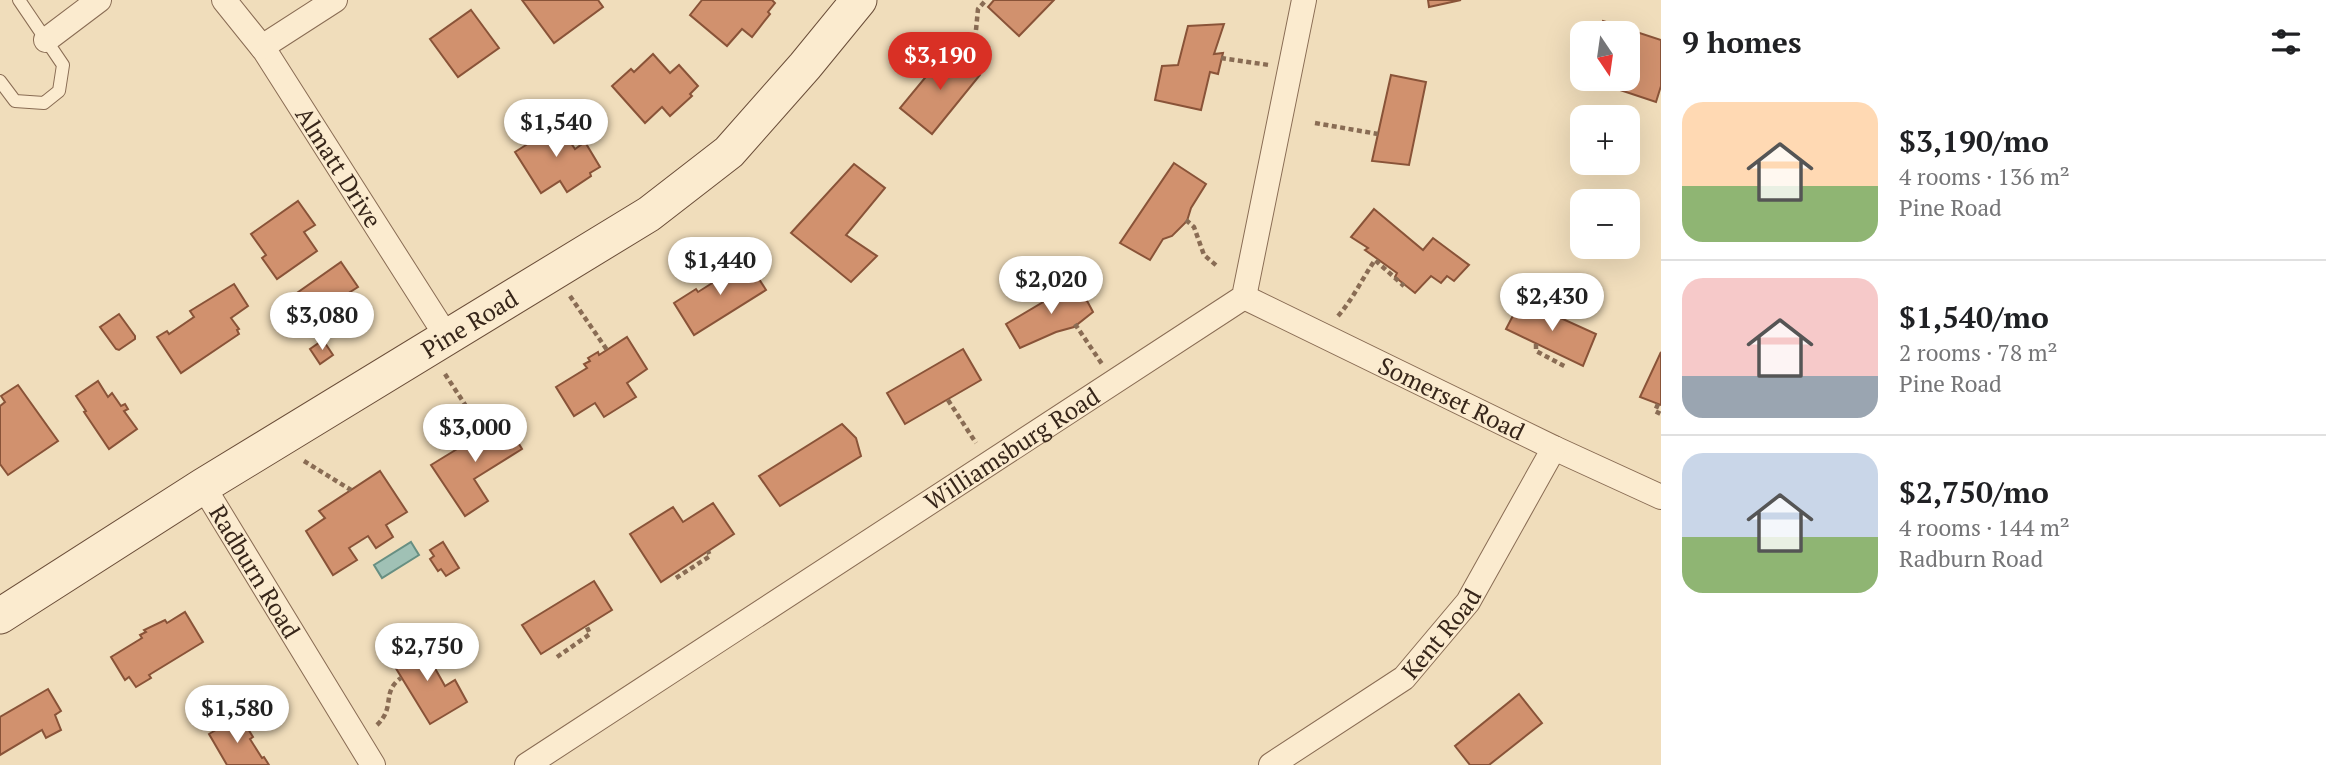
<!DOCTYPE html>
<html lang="en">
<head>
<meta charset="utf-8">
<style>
  :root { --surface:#fff; --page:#f2f2f2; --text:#202124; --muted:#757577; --line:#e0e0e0; --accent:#d93025 }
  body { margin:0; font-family:"PT Serif",serif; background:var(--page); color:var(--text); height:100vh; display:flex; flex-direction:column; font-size:26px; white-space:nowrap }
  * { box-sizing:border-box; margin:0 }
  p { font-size:23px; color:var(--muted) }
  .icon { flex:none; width:38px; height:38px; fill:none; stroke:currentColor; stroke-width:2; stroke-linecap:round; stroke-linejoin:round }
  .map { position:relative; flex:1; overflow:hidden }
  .panel { display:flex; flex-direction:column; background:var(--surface); width:665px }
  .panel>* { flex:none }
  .needle { width:46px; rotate:167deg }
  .buttons { position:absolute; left:1570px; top:21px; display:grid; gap:14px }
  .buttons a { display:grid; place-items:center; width:70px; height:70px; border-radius:14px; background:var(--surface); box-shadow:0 7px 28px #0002; font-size:35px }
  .price { position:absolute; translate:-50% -60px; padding:0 16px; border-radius:24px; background:#fff; color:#222; font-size:23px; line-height:46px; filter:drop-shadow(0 2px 4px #0008) }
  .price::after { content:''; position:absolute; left:50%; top:42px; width:21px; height:16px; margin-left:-10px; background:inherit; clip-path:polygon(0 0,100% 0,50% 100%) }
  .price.selected { background:var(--accent); color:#fff }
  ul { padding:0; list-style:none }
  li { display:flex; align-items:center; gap:21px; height:175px; padding:0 21px }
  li+li { border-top:2px solid var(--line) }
  li span { display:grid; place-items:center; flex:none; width:196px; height:140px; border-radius:21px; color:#555 }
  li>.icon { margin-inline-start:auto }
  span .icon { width:84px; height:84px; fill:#fffc; stroke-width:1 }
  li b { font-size:30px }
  h2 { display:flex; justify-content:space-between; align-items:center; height:84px; padding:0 21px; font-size:30px }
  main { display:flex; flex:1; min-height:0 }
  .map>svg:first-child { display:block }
  .water { fill:#a0c1b5; stroke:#678f82; stroke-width:2 }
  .building { fill:#d1916e; stroke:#895338; stroke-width:2 }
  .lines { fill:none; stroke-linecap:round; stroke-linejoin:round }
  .lane-casing { stroke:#896c54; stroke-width:14 }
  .street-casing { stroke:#896c54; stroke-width:26 }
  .secondary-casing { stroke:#6a4d38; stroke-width:37 }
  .path { stroke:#896c54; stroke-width:4.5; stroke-dasharray:5 3.5; stroke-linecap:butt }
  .lane { stroke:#fbebcf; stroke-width:12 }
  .street { stroke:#fbebcf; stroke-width:24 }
  .secondary { stroke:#fbebcf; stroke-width:35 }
  .labels { text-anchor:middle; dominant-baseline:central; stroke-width:5; stroke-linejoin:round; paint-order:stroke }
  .street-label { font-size:24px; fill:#37261a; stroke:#f7e8cb }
</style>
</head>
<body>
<main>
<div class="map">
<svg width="1661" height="765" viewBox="0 0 1661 765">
  <rect width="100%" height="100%" fill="#f0ddbb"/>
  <polygon class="water" points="411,542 419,555 382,578 374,565"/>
  <g class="building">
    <polygon points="522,0 598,0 603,7 554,43"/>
    <polygon points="702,0 772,0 775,3 768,12 770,14 752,37 742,29 727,46 690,15"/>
    <polygon points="994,0 1054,0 1019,36 988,7"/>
    <polygon points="1428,0 1461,0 1429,7"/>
    <polygon points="471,10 499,48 458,77 430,39"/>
    <polygon points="1603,21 1661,40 1661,86 1656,102 1587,79 1628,79 1628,33 1599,33"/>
    <polygon points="1224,24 1214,54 1223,53 1218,74 1210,72 1201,110 1155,100 1162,66 1178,65 1188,26"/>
    <polygon points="948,50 980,75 932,134 900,108"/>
    <polygon points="653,54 670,73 679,65 698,86 690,94 692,96 670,116 662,107 645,123 612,86 631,69 634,72"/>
    <polygon points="1391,75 1426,82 1409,165 1372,161"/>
    <polygon points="555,119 575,149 585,142 600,167 590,173 591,176 567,192 560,181 541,193 515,152 537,138 534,132"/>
    <polygon points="1174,163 1206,184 1191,208 1187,221 1172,236 1163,239 1150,260 1120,243"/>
    <polygon points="854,164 885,188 846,235 877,256 851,282 791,233"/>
    <polygon points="298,201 315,225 304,232 317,251 277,279 262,258 266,255 251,234"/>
    <polygon points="1374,209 1423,250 1433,238 1469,265 1454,281 1447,276 1441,283 1431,276 1415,293 1395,277 1397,273 1365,250 1368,248 1351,237"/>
    <polygon points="747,260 766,290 694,335 674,303 696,289 698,292 717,280 715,277"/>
    <polygon points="341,262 358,287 347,294 360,313 320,341 306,320 309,318 294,295"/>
    <polygon points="1077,282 1093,312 1074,327 1056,332 1020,348 1006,324"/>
    <polygon points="234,284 248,306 231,318 239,329 237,330 239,334 181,373 157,337 167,331 169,334 194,317 190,311"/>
    <polygon points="1521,300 1596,334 1583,366 1506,329"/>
    <polygon points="119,314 135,336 135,339 119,350 116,349 100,327"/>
    <polygon points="627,337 647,369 627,383 636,397 604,417 595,403 574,416 556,387 587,368 584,364 590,361 588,358 598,352 599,355"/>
    <polygon points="323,340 333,355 320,364 310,349"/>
    <polygon points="963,349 981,380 905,424 887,393"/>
    <polygon points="1661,352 1661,405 1640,397"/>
    <polygon points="98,381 108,397 112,393 121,406 125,404 128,409 124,411 137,429 109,449 84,412 86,411 76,396"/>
    <polygon points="18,385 58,441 8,475 0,464 0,406 5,402 1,396"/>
    <polygon points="504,419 522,449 474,479 488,501 465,516 431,465 462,446 460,443 465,440 463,437 484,428 485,431"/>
    <polygon points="842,424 856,438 861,456 780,506 759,476"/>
    <polygon points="380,471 407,512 386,525 393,537 376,548 368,536 349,548 357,560 333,575 306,531 325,518 319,511"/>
    <polygon points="713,503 734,534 661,582 630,534 673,507 683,522"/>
    <polygon points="443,542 459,568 446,576 441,569 438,571 430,559 434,556 430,550"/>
    <polygon points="594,581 612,610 541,654 522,625"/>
    <polygon points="185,612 203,642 149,675 151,678 136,687 129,677 125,680 111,657 142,638 140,635 146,632 144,630 165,620 167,623"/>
    <polygon points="418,640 429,658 432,657 434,661 432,663 445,686 455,680 467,702 430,724 389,657"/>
    <polygon points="48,689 61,711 55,715 61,730 46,738 42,730 0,755 0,717"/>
    <polygon points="1519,694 1542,723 1489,765 1470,765 1455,746"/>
    <polygon points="240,716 253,737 250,739 262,758 264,757 269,765 227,765 209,734"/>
  </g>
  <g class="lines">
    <defs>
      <polyline id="lane" points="0,81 15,101 44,103 59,91 63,65 19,0"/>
      <g id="street">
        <path id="s1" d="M 224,0 L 265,51 L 447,337"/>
        <polyline points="46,40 99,0"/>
        <polyline points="262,47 335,0"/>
        <path id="s2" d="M 1244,297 L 1554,448 L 1661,497"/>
        <path id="s3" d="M 203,486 L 373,765"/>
        <path id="s4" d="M 527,765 L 1244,297 L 1304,0"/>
        <path id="s5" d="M 1271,765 L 1404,678 L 1468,602 L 1554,448"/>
      </g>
      <g id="secondary">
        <path id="s6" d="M 0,616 L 203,486 L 649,214 L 729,152 L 805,66 L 859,0"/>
      </g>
    </defs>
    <use href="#lane" class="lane-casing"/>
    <use href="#street" class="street-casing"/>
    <use href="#secondary" class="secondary-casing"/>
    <g class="path">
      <polyline points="976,30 978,9 986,0"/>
      <polyline points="1221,58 1269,65"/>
      <polyline points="1315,123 1378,134"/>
      <polyline points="1186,220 1194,227 1204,255 1217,266"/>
      <polyline points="570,296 607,350"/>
      <path d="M 1338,316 C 1353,299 1362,279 1375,260 L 1404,286"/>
      <polyline points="1075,324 1102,364"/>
      <polyline points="1536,344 1536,351 1566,367"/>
      <polyline points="445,374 481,429"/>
      <polyline points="948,400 976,443"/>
      <polyline points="1658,404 1655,411 1661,414"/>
      <polyline points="304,461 351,490"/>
      <polyline points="676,578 710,556 708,551"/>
      <polyline points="557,657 590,634 586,625"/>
      <path d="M 377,725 C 396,707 381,692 401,678"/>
    </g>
    <use href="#lane" class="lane"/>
    <use href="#street" class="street"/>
    <use href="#secondary" class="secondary"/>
  </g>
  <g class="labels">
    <g class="street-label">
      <text stroke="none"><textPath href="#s1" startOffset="203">Almatt Drive</textPath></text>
      <text stroke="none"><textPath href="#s6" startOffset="553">Pine Road</textPath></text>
      <text stroke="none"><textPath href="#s2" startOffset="231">Somerset Road</textPath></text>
      <text stroke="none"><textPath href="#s4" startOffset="579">Williamsburg Road</textPath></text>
      <text stroke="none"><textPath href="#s3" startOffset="100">Radburn Road</textPath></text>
      <text stroke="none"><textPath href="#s5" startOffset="217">Kent Road</textPath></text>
    </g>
  </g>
</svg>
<div class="buttons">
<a><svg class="needle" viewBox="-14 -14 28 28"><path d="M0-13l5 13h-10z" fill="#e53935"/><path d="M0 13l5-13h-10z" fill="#757577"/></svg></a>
<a>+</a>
<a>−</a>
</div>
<b class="price selected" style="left:940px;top:92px">$3,190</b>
<b class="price" style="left:556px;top:159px">$1,540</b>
<b class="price" style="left:720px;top:297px">$1,440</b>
<b class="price" style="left:1051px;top:316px">$2,020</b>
<b class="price" style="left:1552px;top:333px">$2,430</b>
<b class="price" style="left:322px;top:352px">$3,080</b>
<b class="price" style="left:475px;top:464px">$3,000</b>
<b class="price" style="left:427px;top:683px">$2,750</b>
<b class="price" style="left:237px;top:745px">$1,580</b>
</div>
<section class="panel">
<h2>9 homes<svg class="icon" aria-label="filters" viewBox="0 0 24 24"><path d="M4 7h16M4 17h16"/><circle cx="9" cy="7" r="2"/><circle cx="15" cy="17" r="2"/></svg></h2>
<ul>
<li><span style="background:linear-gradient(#ffd9b3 60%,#8fb573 0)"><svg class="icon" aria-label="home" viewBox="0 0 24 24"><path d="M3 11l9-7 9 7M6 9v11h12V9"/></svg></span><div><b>$3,190/mo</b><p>4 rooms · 136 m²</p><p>Pine Road</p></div></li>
<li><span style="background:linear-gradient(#f6c9c9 70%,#9aa5b1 0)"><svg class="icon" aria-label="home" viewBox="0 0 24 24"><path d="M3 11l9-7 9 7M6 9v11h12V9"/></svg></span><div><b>$1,540/mo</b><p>2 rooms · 78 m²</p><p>Pine Road</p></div></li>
<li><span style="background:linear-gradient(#c9d6e8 60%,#8fb573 0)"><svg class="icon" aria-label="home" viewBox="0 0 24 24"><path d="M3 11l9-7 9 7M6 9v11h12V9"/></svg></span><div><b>$2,750/mo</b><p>4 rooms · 144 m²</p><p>Radburn Road</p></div></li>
</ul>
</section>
</main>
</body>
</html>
